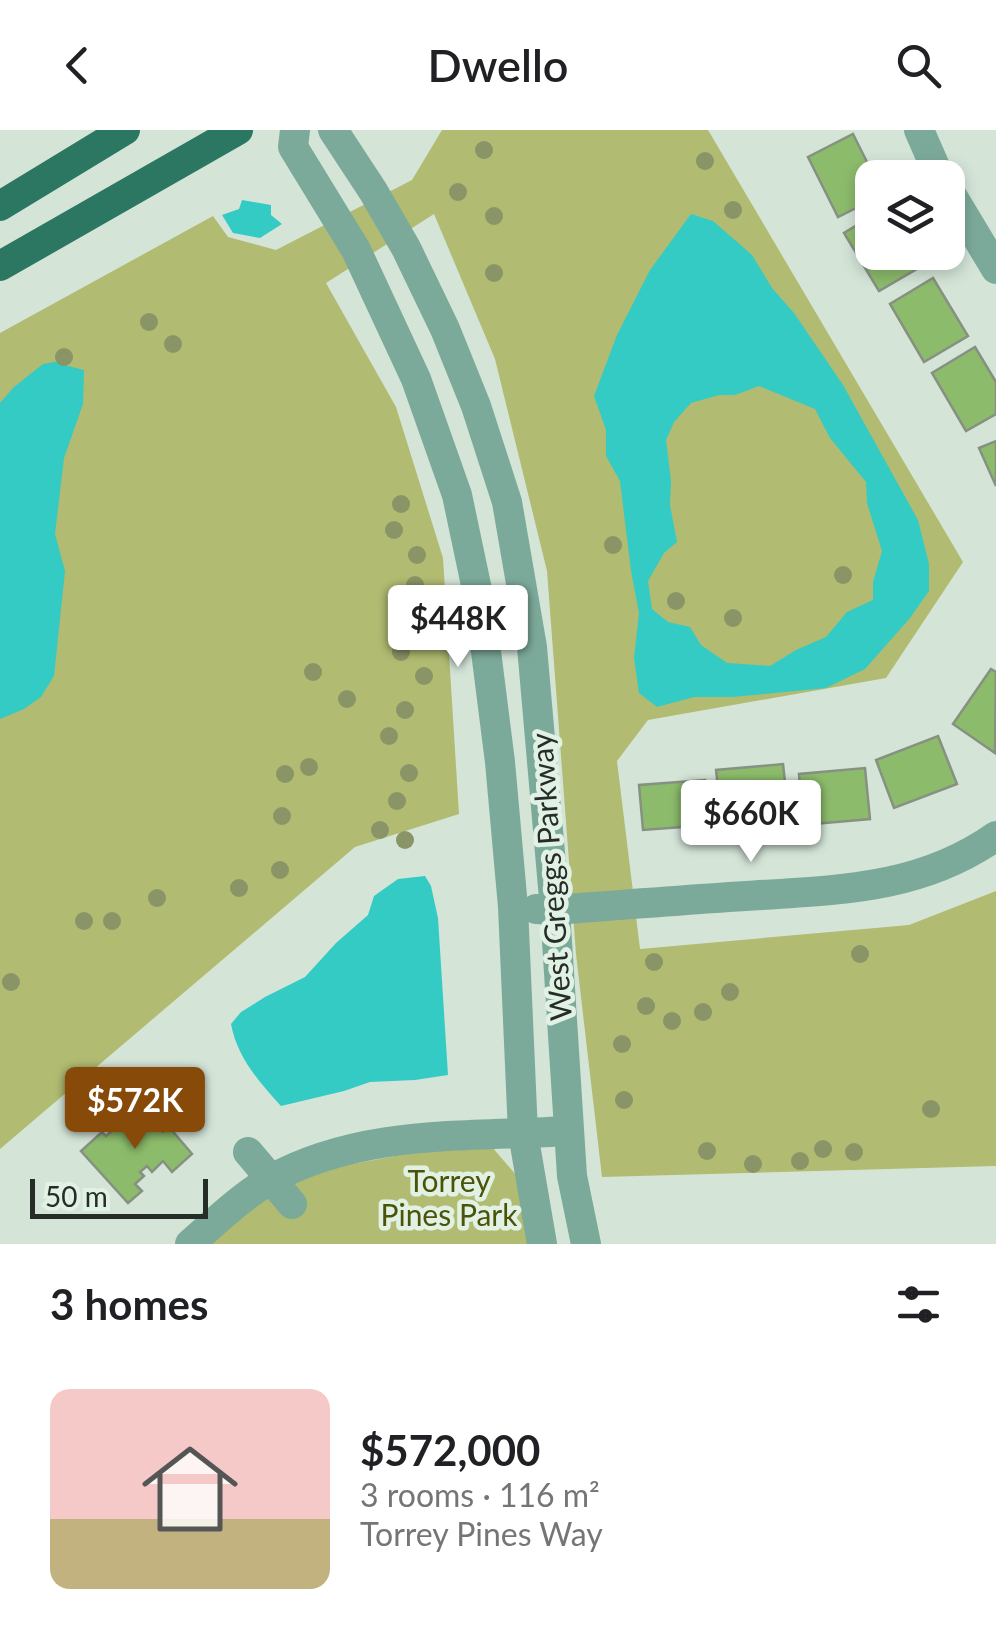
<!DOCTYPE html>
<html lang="en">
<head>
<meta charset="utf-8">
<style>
  :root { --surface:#fff; --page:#f6f6f6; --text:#202124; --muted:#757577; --line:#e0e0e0; --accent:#874a09 }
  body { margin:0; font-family:Lato,sans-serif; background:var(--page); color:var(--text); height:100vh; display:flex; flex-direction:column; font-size:38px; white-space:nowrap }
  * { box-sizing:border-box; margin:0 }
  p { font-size:32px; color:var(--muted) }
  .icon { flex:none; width:55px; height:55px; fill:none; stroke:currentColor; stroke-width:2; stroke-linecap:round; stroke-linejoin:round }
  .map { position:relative; height:1114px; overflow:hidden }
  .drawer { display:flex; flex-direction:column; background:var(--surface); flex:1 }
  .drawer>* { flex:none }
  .buttons { position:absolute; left:855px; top:30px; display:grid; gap:20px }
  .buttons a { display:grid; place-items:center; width:110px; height:110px; border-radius:20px; background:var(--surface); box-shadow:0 5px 15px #0003; font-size:50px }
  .scale { position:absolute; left:30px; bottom:25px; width:178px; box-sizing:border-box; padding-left:10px; border:5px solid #262d28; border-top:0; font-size:28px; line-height:35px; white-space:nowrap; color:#262d28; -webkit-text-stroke:8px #e1f2e5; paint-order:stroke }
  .price { position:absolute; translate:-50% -85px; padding:0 22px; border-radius:10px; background:#fff; color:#222; font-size:32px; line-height:65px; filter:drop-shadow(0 2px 5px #0008) }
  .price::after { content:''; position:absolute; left:50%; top:60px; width:30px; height:22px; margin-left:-15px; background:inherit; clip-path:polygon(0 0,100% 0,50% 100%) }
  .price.on { background:var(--accent); color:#fff }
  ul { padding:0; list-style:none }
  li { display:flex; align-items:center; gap:30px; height:250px; padding:0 50px }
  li+li { border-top:2px solid var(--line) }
  li span { display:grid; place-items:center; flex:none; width:280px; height:200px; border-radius:20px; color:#555 }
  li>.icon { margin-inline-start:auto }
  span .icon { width:120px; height:120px; fill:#fffc; stroke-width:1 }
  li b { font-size:42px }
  h2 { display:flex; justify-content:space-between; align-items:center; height:120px; padding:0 50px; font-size:42px }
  header { display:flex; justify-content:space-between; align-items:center; height:130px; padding:0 50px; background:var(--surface); font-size:45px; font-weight:600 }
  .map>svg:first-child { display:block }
  .green { fill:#b1bb71 }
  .water { fill:#33cbc4; fill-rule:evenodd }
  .building { fill:#8cbc6b; stroke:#879181; stroke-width:2.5 }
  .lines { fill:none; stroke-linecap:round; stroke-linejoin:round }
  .minor { stroke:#7caa9a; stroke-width:30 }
  .major { stroke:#2b7762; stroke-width:30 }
  .tree { fill:#899566 }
  .labels { text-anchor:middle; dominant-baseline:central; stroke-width:9; stroke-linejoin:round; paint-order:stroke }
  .street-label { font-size:30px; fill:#262d28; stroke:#e1f2e5 }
  .park-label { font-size:30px; fill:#4c5308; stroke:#e1f2e5 }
</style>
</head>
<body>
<header><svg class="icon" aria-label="back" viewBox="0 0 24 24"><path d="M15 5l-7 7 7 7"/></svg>Dwello<svg class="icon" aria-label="search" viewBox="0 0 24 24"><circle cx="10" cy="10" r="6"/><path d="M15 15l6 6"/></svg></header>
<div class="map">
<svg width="996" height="1114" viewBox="0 0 996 1114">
  <rect width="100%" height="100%" fill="#d4e5d8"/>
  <g class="green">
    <polygon points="442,0 708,0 963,432 886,548 648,590 617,631 640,819 909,795 996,761 996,1036 602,1047 576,824 547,441 495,229 434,84 326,153 396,277 443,428 459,684 355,717 0,1019 0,203 213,86 228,107 276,120 412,50"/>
    <polygon points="492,1017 517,1046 528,1114 207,1114 243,1083 292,1052 325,1039 433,1019"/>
  </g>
  <g class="water">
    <polygon points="242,70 271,75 271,85 282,94 260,108 233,103 222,85 239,79"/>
    <path d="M 691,84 L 713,91 L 752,125 L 772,158 L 794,183 L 843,255 L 918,390 L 929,434 L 929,461 L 910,488 L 865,539 L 826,558 L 732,567 L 694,567 L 657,577 L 639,563 L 634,528 L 639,483 L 631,441 L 620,351 L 606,326 L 606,300 L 594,266 L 617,205 L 650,140 ZM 759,256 L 815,279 L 830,308 L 866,352 L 867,373 L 882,421 L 873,452 L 873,470 L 847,482 L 826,507 L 796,520 L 770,536 L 727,533 L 701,515 L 690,497 L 668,492 L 652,479 L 648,451 L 664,423 L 677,412 L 670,375 L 671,351 L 666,310 L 674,292 L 691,273 L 719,265 L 735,265 Z"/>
    <polygon points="60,231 68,236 84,240 83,274 64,328 55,404 65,441 54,546 41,567 24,579 0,589 0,273 14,257 43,234"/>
    <path d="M 425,746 L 431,756 L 438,788 L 448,945 L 415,950 L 370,952 L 344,961 L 281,976 C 259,952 237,927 231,894 L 241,882 L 265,867 L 305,847 L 336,813 L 368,785 L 374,766 L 398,749 Z"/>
  </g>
  <g class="building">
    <polygon points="853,4 875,48 872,48 872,70 838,87 808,27"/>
    <polygon points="872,86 872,122 914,122 922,136 879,161 844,103"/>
    <polygon points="933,148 968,206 924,232 890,174"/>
    <polygon points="975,217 996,252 996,284 966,301 932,243"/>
    <polygon points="996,311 996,356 979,318"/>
    <polygon points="991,539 996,542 995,623 953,594"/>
    <polygon points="938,606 957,654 894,678 876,630"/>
    <polygon points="783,634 790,697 723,704 716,640"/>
    <polygon points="865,638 870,689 803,695 799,644"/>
    <polygon points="705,650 709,695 643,700 639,655"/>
    <polygon points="140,976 163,1002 169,997 192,1024 172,1042 163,1031 152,1042 147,1036 140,1042 144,1046 135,1054 142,1061 128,1073 81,1021 102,1002 106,1006"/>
  </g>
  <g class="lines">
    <g class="minor">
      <polyline points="295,0 293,17 356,120 416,249 457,365 480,474 500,632 513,777 523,1003 542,1114"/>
      <polyline points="333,0 373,61 406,118 445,199 476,276 507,372 532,517 555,780 572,1046 586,1114"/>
      <polyline points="919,0 940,48"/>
      <polyline points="948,59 996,139"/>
      <path d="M 536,779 L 555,780 C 619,775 683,770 746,766 C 836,760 920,760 996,706"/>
      <polyline points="248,1022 292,1074"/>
      <path d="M 190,1114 C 214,1093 240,1068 268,1051 C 359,999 468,1007 568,1001"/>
    </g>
    <g class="major">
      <polyline points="0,76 125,0"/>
      <polyline points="0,136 238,0"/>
    </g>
  </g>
  <g class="tree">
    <circle cx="484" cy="20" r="9"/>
    <circle cx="705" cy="31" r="9"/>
    <circle cx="458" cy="62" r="9"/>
    <circle cx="733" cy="80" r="9"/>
    <circle cx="494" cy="86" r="9"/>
    <circle cx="494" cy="143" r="9"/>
    <circle cx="149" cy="192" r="9"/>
    <circle cx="173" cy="214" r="9"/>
    <circle cx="64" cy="227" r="9"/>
    <circle cx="401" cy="374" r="9"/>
    <circle cx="394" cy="400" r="9"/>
    <circle cx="613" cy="415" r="9"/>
    <circle cx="417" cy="425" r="9"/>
    <circle cx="843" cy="445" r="9"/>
    <circle cx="415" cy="455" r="9"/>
    <circle cx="676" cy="471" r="9"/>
    <circle cx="419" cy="487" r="9"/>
    <circle cx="733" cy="488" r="9"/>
    <circle cx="401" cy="522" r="9"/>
    <circle cx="313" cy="542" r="9"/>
    <circle cx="424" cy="546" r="9"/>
    <circle cx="347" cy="569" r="9"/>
    <circle cx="405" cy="580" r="9"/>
    <circle cx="389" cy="606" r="9"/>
    <circle cx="309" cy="637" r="9"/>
    <circle cx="409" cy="643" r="9"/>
    <circle cx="285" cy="644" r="9"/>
    <circle cx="397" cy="671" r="9"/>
    <circle cx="282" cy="686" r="9"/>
    <circle cx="380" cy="700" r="9"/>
    <circle cx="405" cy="710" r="9"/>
    <circle cx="280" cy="740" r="9"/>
    <circle cx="239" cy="758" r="9"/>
    <circle cx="157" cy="768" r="9"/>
    <circle cx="84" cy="791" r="9"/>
    <circle cx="112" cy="791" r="9"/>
    <circle cx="860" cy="824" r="9"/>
    <circle cx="654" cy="832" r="9"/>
    <circle cx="11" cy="852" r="9"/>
    <circle cx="730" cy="862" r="9"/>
    <circle cx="646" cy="876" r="9"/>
    <circle cx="703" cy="882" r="9"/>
    <circle cx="672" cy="891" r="9"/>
    <circle cx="622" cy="914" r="9"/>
    <circle cx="624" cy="970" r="9"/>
    <circle cx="931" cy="979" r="9"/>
    <circle cx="823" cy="1019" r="9"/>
    <circle cx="707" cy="1021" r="9"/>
    <circle cx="854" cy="1022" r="9"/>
    <circle cx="800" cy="1031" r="9"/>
    <circle cx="753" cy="1034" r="9"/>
  </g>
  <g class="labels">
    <g class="street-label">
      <text transform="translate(550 747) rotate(-94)">West Greggs Parkway</text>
    </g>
    <g class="park-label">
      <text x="449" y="1050">Torrey<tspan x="449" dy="34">Pines Park</tspan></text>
    </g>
  </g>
</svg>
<div class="buttons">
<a><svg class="icon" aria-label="layers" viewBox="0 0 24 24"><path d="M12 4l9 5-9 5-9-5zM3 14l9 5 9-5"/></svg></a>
</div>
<div class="scale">50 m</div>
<b class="price" style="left:458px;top:540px">$448K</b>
<b class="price" style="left:751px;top:735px">$660K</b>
<b class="price on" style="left:135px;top:1022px">$572K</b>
</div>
<section class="drawer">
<h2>3 homes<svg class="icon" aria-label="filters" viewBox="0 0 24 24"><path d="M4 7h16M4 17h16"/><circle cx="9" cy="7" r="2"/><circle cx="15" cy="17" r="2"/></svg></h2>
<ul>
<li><span style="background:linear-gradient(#f6c9c9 65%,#c2b280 0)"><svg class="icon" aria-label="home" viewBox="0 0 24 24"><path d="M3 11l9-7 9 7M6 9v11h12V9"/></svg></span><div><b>$572,000</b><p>3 rooms · 116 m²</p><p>Torrey Pines Way</p></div></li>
</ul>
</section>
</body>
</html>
